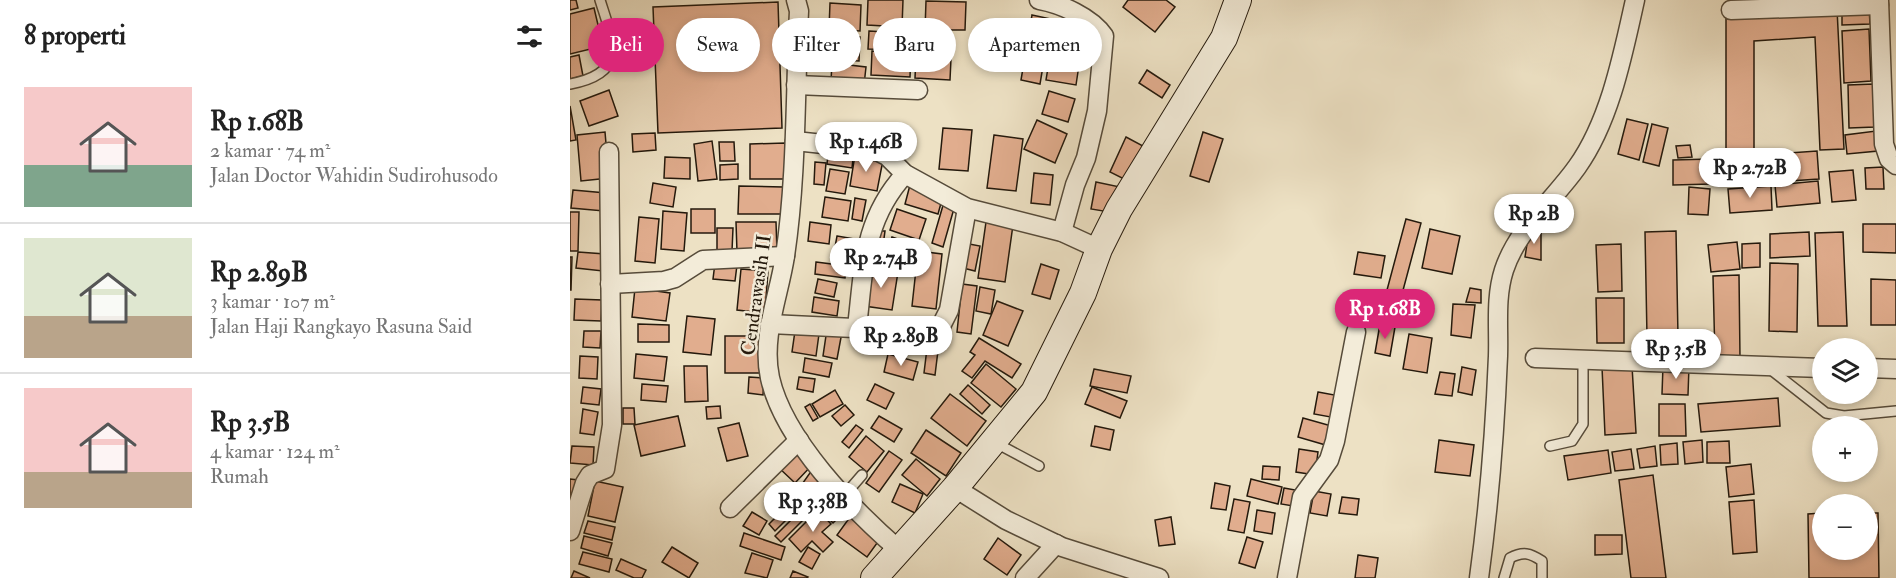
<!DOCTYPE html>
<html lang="id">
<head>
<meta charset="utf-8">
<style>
  :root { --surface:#fff; --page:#f6f6f6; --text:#222; --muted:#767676; --line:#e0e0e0; --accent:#db2777 }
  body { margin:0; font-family:"IM FELL Double Pica",serif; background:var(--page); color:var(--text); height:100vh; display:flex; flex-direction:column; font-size:22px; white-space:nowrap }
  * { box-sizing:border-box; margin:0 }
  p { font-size:20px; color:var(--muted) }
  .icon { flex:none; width:33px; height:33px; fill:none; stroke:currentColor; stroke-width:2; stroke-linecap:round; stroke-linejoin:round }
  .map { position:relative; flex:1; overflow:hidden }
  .sheet { display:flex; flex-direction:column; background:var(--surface); width:570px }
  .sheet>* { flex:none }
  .guide { position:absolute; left:18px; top:18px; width:570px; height:54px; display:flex; gap:12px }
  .buttons { position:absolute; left:1242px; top:338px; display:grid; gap:12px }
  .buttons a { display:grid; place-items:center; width:66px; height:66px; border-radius:50%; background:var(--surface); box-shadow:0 3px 9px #0003; font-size:30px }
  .price { position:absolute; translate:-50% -51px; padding:0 14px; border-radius:21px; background:#fff; color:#222; font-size:20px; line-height:39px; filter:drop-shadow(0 2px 3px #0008) }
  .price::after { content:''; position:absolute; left:50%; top:36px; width:18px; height:14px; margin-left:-9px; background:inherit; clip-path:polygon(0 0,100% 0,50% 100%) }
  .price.selected { background:var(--accent); color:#fff }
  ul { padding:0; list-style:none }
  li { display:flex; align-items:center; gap:18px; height:150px; padding:0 24px }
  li+li { border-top:2px solid var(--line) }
  li span { display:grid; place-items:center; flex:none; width:168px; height:120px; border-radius:0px; color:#555 }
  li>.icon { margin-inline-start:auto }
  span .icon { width:72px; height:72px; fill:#fffc; stroke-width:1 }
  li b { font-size:26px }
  h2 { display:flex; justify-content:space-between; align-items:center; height:72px; padding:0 24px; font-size:26px }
  .tag { padding:0 21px; border-radius:27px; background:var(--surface); box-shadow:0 3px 9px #0003; font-size:21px; line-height:54px }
  .tag.selected { background:var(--accent); color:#fff }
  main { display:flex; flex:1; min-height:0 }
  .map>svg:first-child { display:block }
  .building { fill:#e1ad8e; stroke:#24190c; stroke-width:1.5 }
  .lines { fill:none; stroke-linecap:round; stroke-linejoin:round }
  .lane-casing { stroke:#564b3a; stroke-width:12 }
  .street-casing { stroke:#564b3a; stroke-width:21 }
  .secondary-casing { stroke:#24190c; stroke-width:28 }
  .lane { stroke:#f3ecd9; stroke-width:9 }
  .street { stroke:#f3ecd9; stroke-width:18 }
  .secondary { stroke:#f3ecd9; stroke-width:26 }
  .labels { text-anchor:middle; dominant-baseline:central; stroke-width:5; stroke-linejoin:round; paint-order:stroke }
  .street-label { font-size:20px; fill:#24190c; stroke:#f3ecd9 }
</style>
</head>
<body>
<main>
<section class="sheet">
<h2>8 properti<svg class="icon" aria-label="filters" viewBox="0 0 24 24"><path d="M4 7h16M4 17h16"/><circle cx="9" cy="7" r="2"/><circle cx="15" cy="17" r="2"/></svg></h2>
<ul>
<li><span style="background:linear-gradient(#f6c9c9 65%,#7fa58c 0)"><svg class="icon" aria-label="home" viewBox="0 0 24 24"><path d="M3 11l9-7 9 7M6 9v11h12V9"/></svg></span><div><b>Rp 1.68B</b><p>2 kamar · 74 m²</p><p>Jalan Doctor Wahidin Sudirohusodo</p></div></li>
<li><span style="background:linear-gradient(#dfe7d0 65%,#b9a48a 0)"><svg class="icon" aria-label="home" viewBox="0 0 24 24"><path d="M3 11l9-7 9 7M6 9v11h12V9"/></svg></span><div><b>Rp 2.89B</b><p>3 kamar · 107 m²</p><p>Jalan Haji Rangkayo Rasuna Said</p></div></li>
<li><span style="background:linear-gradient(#f6c9c9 70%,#b9a48a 0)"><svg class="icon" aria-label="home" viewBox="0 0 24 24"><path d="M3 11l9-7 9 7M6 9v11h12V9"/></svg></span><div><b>Rp 3.5B</b><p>4 kamar · 124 m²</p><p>Rumah</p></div></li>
</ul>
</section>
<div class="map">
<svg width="1326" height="578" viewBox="0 0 1326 578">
  <rect width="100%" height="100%" fill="#ede1c4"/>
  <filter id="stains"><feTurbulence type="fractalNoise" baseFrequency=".00333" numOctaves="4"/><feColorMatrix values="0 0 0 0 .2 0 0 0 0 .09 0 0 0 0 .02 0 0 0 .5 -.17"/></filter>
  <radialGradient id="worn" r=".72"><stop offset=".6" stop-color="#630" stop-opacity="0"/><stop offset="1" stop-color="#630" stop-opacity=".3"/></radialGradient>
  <g class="building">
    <polygon points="0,0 6,0 8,8 0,10"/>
    <polygon points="298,0 333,0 332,27 297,25"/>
    <polygon points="558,0 596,0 605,7 585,32 553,7"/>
    <polygon points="356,1 396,2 395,30 355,30"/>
    <polygon points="208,2 212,128 88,133 83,7"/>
    <polygon points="260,3 291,5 290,31 259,29"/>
    <polygon points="1299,7 1300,24 1272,25 1272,8"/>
    <polygon points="24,8 33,46 0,54 0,14"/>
    <polygon points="1267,9 1274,149 1250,150 1245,37 1184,41 1184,156 1156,156 1156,15"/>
    <polygon points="462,15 481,19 470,84 451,80"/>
    <polygon points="486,20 515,25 506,85 476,80"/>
    <polygon points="1299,29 1301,81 1274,83 1272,31"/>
    <polygon points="299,31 332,33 331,50 298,49"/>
    <polygon points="254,35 290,37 289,61 253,59"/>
    <polygon points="347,36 382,37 380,80 345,78"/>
    <polygon points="302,51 341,52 340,77 301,75"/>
    <polygon points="9,55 13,76 0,79 0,57"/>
    <polygon points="262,63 296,67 294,85 261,81"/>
    <polygon points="577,70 600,85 592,98 569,83"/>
    <polygon points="1304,84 1305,127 1279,128 1278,85"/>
    <polygon points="39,90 48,116 19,126 10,101"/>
    <polygon points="479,91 505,99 498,122 472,114"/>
    <polygon points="0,106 6,140 0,141"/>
    <polygon points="1057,119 1078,124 1069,160 1048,154"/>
    <polygon points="467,120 497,134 485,163 454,149"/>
    <polygon points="1082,124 1098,128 1089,166 1073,162"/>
    <polygon points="373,128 402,130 398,171 369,169"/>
    <polygon points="1306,131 1308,151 1277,154 1275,135"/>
    <polygon points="35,132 39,178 11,181 7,135"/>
    <polygon points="633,132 653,139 639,182 620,176"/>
    <polygon points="85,133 86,150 63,152 62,134"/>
    <polygon points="424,135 453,139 446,191 417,188"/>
    <polygon points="556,137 573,146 556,180 540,172"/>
    <polygon points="142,141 147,179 128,181 124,144"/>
    <polygon points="149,142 164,142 165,161 150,161"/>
    <polygon points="215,143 216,179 180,179 180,144"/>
    <polygon points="1120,145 1122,157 1108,158 1106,146"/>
    <polygon points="259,146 284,149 282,168 257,164"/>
    <polygon points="1247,151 1249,179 1149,186 1147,158"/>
    <polygon points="285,155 313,160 307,191 280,186"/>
    <polygon points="95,157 120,158 120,179 94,178"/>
    <polygon points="1141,159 1141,184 1103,185 1103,160"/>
    <polygon points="245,162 256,163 254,185 244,184"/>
    <polygon points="168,164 168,179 150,180 150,165"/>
    <polygon points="1313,167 1314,189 1296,189 1295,168"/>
    <polygon points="260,169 279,172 275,194 256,191"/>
    <polygon points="1283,170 1286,200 1262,202 1259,172"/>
    <polygon points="464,173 483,175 480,205 461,203"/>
    <polygon points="1248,181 1250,203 1207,207 1205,185"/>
    <polygon points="526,182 550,187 545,213 521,209"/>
    <polygon points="83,183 106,187 103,207 80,203"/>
    <polygon points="340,185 373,196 368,214 335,204"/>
    <polygon points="169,186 213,187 212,214 168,214"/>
    <polygon points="1201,186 1202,210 1160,213 1158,189"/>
    <polygon points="1119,187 1140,189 1138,215 1118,214"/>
    <polygon points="3,190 36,193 34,211 1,208"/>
    <polygon points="255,197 281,201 278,221 252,217"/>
    <polygon points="285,198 296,200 292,221 282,219"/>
    <polygon points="374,202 385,205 373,247 362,243"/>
    <rect x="121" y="209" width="24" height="24"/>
    <polygon points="327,209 356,219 349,240 320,230"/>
    <polygon points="93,211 117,213 114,251 91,249"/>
    <polygon points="0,212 9,212 8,251 0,251"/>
    <polygon points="69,217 89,219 85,263 65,261"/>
    <polygon points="836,219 851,223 832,294 817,290"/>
    <polygon points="166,222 206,222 207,252 167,252"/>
    <polygon points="240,222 261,225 259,244 238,241"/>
    <polygon points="416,222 443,225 435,282 408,278"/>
    <polygon points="1293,224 1326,224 1326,253 1293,252"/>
    <polygon points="147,228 163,228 162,251 147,251"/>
    <polygon points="860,229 890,236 882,274 852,268"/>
    <polygon points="971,229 971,260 955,257 959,231"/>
    <polygon points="310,231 315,231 312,253 307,252"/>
    <polygon points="1106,231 1108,336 1077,337 1075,232"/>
    <polygon points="1239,232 1240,256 1200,258 1200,234"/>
    <polygon points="1273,232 1277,326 1248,326 1245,233"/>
    <polygon points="267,236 285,239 281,261 263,258"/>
    <polygon points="322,237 347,246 338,271 313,263"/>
    <polygon points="1167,242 1170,269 1141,272 1138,245"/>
    <polygon points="394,243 410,246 405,271 389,267"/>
    <polygon points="1190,243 1190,267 1172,268 1172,244"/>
    <polygon points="1051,244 1052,291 1028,292 1026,245"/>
    <polygon points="348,251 372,254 366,309 342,306"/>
    <polygon points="8,252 35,254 33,271 6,268"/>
    <polygon points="788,252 815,256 811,278 784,274"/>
    <polygon points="0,257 2,257 1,290 0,290"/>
    <polygon points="246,262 277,266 275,278 245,274"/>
    <polygon points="145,263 167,265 165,281 143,279"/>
    <polygon points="1200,263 1228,264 1227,332 1199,331"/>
    <polygon points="471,264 489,270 480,299 462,294"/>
    <polygon points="299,268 328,272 322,310 294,306"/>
    <polygon points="171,269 198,271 195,313 167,310"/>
    <polygon points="1169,275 1170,358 1145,359 1143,276"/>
    <polygon points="248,279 267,283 264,297 245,293"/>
    <polygon points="1301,279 1326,280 1326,325 1301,325"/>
    <polygon points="392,284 407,286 401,334 387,332"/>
    <polygon points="410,287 425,290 421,314 406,311"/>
    <polygon points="65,288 100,293 96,321 62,317"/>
    <polygon points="900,288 911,290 911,303 896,302"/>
    <polygon points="244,297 269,301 267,316 242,312"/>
    <polygon points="820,297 831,299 827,320 816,318"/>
    <polygon points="1026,298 1054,298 1054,343 1027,343"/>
    <polygon points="5,299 32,300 31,321 4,320"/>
    <polygon points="427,301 453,311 438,346 413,335"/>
    <polygon points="883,304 905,305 901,338 881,335"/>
    <polygon points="117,316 145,319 141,355 113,352"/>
    <polygon points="68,324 99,325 99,342 68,342"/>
    <polygon points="810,324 825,327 820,356 805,353"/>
    <polygon points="257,329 272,332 267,359 253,356"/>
    <polygon points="14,331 31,331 30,348 13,347"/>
    <polygon points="225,331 249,334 246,356 222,352"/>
    <polygon points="359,332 370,334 365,375 354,373"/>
    <polygon points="839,334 862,338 857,373 833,369"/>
    <rect x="155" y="336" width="38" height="37"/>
    <polygon points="409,338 451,364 442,378 415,361 402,378 392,371 405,355 400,352"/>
    <polygon points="66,354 97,357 94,381 64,378"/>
    <polygon points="318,354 348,362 343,380 314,372"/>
    <polygon points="10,356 28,357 27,379 9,378"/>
    <polygon points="235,358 262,363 259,377 233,372"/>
    <polygon points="416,364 446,389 431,407 401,383"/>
    <polygon points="114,366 137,366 138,401 115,402"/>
    <polygon points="1062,366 1066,433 1035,435 1032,367"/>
    <polygon points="1093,366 1119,366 1118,395 1092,394"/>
    <polygon points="892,367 906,370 902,395 888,392"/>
    <polygon points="524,369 561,376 557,393 520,386"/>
    <polygon points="870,372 885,374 882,396 865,394"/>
    <polygon points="179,377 194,378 193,395 178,393"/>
    <polygon points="229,377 245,379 243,392 227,389"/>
    <polygon points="72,384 98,386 96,402 71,400"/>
    <polygon points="305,384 324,393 316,409 297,400"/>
    <polygon points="398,385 420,405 412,414 390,394"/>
    <polygon points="13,387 31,389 29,405 11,403"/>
    <polygon points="522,387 557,401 550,418 515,404"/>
    <polygon points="265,390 273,404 250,417 242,404"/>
    <polygon points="748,392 770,396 766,418 744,414"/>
    <polygon points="380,394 416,421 397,446 361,418"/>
    <polygon points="1208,398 1210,426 1131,432 1128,404"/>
    <polygon points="240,404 248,418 243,421 235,407"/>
    <polygon points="1089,404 1115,404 1116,436 1089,436"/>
    <polygon points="275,405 284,415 271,426 262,416"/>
    <polygon points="150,406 151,418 137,419 136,407"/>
    <polygon points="53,408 64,408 65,424 53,424"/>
    <polygon points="13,409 28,412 24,435 10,433"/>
    <polygon points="108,416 115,446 71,456 64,425"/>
    <polygon points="309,416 332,429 324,442 301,428"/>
    <polygon points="733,418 765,427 759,446 728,437"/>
    <polygon points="169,423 178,456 157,461 148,428"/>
    <polygon points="286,425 293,430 279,448 272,442"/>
    <polygon points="525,426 544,430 540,450 521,446"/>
    <polygon points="356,430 391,453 376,476 341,453"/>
    <polygon points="296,436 314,451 297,472 279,457"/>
    <polygon points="869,440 904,445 900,476 865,472"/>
    <polygon points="1132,440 1133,462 1115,464 1113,442"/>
    <polygon points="1159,441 1160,463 1137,463 1137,442"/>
    <polygon points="1107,443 1108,464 1091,465 1090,445"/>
    <polygon points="2,446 24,447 23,465 0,463"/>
    <polygon points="1085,446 1087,466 1070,468 1067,449"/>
    <polygon points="226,448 243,464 225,483 208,467"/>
    <polygon points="729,449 748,452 745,475 726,472"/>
    <polygon points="1061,449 1064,469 1045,471 1042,452"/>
    <polygon points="1038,450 1041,473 998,480 994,456"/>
    <polygon points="319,451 332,460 309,492 296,483"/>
    <polygon points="346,459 370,479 357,496 332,475"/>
    <polygon points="1181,464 1184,494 1159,497 1156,467"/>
    <polygon points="693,466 710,467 709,480 692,479"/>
    <polygon points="242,470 257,481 245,498 230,487"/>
    <polygon points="1083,475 1096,578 1061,578 1049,480"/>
    <polygon points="0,479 8,480 0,524"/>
    <polygon points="681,479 712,487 708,504 677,496"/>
    <polygon points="25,481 53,487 45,522 18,516"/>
    <polygon points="645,483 660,486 656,510 641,508"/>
    <polygon points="330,484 353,494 345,513 322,502"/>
    <polygon points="714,488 731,491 729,507 711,504"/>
    <polygon points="224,491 235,502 222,515 210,504"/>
    <polygon points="744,491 761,494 757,516 740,513"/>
    <polygon points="259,497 274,512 263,523 249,509"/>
    <polygon points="772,497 789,499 787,515 769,513"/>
    <polygon points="664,499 680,502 674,533 658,530"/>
    <polygon points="1184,500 1187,552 1163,554 1159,502"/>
    <polygon points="236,505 242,511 211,542 205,536"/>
    <polygon points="248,510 261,524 252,532 263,542 253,552 242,541 231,552 219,539"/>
    <polygon points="687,510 705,513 702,534 684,531"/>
    <polygon points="182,512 197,521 189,535 173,526"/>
    <polygon points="211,512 218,518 205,531 199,524"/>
    <polygon points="1252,513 1252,549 1298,549 1298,513 1308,513 1309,578 1239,578 1238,514"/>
    <polygon points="280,517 310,539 297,557 267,535"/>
    <polygon points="601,517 605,544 589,546 585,520"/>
    <polygon points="18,521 45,527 42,540 14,533"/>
    <polygon points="174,533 215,547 211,560 170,546"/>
    <polygon points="1025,535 1052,535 1052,554 1025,555"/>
    <polygon points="14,536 42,543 38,556 11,548"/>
    <polygon points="677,537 693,542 685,568 669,563"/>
    <polygon points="428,538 451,555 437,575 414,559"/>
    <polygon points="102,547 128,563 119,578 92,562"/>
    <polygon points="238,547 250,554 242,569 229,562"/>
    <polygon points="13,552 42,559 39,572 9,564"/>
    <polygon points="182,553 203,560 197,578 175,573"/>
    <polygon points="788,555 808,558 805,578 785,578"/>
    <polygon points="51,559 76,570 72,578 64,578 46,570"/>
    <polygon points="4,571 20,578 1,578"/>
    <polygon points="223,571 238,577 237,578 220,578"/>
  </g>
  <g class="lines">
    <defs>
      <g id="lane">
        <path d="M 0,84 C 59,73 43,42 30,0"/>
        <polyline points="1200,369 1256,413 1274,416 1326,411"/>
        <polyline points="426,443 469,466"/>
        <polyline points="980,446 1002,441 1013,424 1013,361"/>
        <polyline points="273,497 292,475"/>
        <path d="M 934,578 L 940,558 C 953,551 960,553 972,561 L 972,578"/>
      </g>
      <g id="street">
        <path d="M 226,0 L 229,11 C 225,92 227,176 215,256 C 209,296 191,337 200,378 C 214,440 282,509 329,550"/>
        <path d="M 469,0 C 491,4 521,17 534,36 L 527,111 L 516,158 L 505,185 L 492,232"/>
        <polyline points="1309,0 1314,144 1319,159 1326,165"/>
        <polyline points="1161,10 1309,5"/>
        <polyline points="226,85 348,90"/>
        <polyline points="225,141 291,148 309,152 317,156 335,174 397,208 492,232 529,249"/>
        <polyline points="40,284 94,281 105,278 133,260 215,256"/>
        <polyline points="200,324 305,329 364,328 371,326 379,310 397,208"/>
        <path d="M 287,327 C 294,268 293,220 335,174"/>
        <polyline points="965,358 1252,368"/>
        <polyline points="1298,368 1326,369"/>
        <polyline points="385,488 436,520 492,547 589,578"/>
        <polyline points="160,508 229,440"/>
        <polyline points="0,531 15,483 20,475 35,469 42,425 39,152"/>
        <polyline points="455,578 486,544"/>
        <polyline points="717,578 732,497 759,460 765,441 786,332"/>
        <path d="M 909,578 C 919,505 925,430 928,356 C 929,327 925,298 934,270 C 948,228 983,201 1007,167 C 1040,121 1053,54 1065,0"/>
      </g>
      <polyline id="secondary" points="304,578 385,488 464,392 513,293 529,249 549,209 654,38 668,0"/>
    </defs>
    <use href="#lane" class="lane-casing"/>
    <use href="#street" class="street-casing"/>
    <use href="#secondary" class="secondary-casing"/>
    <use href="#lane" class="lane"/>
    <use href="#street" class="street"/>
    <use href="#secondary" class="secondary"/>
  </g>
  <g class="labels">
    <g class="street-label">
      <text transform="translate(186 295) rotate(-82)">Cendrawasih II</text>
    </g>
  </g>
  <rect width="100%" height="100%" filter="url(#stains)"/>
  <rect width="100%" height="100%" fill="url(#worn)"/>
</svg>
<div class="buttons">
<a><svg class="icon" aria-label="layers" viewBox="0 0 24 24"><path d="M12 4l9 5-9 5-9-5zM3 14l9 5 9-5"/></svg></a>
<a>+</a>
<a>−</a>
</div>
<b class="price" style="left:296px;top:173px">Rp 1.46B</b>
<b class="price" style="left:1180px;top:199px">Rp 2.72B</b>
<b class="price" style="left:964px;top:245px">Rp 2B</b>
<b class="price" style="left:311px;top:289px">Rp 2.74B</b>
<b class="price selected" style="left:815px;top:340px">Rp 1.68B</b>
<b class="price" style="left:331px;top:367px">Rp 2.89B</b>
<b class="price" style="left:1106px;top:380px">Rp 3.5B</b>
<b class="price" style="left:243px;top:533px">Rp 3.38B</b>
<div class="guide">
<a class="tag selected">Beli</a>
<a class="tag">Sewa</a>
<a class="tag">Filter</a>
<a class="tag">Baru</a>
<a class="tag">Apartemen</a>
</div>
</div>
</main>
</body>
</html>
